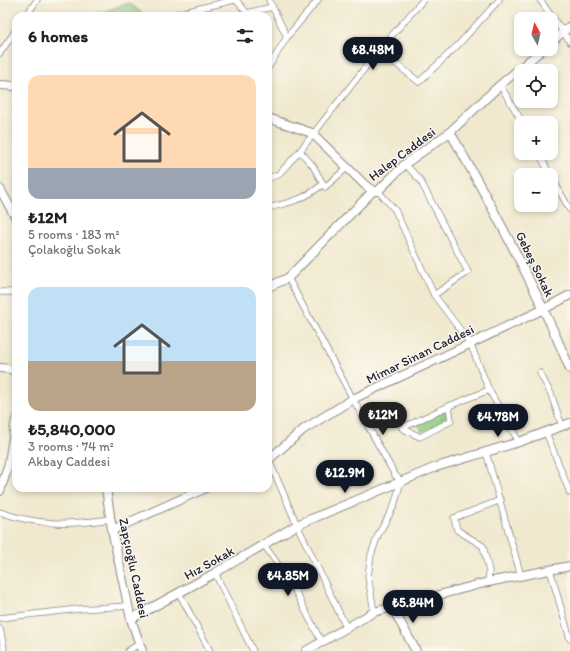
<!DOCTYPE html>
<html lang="en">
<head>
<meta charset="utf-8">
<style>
  :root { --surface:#fff; --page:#f2f2f2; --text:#222; --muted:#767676; --accent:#111827 }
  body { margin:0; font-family:Itim,sans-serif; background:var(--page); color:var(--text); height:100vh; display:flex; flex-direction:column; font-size:15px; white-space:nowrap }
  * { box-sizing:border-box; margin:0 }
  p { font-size:13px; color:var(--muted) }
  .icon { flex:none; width:22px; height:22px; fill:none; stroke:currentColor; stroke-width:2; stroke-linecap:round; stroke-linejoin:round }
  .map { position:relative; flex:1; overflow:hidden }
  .details { position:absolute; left:12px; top:12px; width:260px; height:480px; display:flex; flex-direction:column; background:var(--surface); border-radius:12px; box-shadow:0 2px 6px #0003 }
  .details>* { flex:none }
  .needle { width:26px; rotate:352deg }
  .fabs { position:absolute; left:514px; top:12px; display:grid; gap:8px }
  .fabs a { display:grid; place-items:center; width:44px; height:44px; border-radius:8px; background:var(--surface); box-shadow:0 2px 6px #0003; font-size:20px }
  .price { position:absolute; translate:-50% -34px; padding:0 9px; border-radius:14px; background:var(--accent); color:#fff; font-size:13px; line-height:26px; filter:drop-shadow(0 1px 2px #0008) }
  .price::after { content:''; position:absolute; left:50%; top:24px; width:12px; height:9px; margin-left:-6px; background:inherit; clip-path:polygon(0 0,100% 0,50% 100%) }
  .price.selected { background:#222; color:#fff }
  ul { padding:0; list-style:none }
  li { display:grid; align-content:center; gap:8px; height:212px; padding:0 16px }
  li span { display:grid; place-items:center; height:124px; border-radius:12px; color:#555 }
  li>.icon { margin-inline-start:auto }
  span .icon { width:72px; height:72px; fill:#fffc; stroke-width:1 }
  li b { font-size:17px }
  h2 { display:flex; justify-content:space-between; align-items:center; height:48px; padding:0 16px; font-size:17px }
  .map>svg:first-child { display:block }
  .park { fill:url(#park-dots); stroke:#5a765d }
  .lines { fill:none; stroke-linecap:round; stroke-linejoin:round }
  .street-casing { stroke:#898685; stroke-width:7 }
  .secondary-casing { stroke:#898685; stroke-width:10 }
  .street { stroke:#fff; stroke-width:5.5 }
  .secondary { stroke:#fff; stroke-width:8 }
  .labels { text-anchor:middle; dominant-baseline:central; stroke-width:3; stroke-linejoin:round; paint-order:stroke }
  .street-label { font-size:13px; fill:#22223b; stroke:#fbf7ec }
</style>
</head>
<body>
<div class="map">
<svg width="570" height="651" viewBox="0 0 570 651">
  <defs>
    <pattern id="park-dots" width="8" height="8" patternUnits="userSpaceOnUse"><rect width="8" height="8" fill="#91cb7f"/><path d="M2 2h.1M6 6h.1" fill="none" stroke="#7dae6f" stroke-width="1.8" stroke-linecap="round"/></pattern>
  </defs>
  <rect width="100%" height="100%" fill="#fbf7ec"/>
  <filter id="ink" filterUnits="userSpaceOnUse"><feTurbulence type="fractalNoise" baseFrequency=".025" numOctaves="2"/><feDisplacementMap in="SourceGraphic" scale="8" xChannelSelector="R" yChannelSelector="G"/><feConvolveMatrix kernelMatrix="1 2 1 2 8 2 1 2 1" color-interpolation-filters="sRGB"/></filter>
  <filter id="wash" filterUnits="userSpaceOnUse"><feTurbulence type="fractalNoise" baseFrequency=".012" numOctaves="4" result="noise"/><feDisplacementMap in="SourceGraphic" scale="16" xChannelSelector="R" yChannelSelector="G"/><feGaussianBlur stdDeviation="0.9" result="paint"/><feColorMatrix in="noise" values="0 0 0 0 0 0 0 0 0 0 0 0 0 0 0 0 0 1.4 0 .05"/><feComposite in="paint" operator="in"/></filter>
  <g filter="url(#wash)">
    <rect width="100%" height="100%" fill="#f0e9cf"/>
    <g class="park">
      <polygon points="129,3 142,13 140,16 96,16 96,14"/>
      <polygon points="448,409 449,421 422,432 418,422"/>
    </g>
  </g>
  <g filter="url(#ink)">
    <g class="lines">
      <defs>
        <g id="street">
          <polyline points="236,0 247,13 272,7"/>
          <polyline points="269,0 287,37"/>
          <polyline points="540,0 570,42"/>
          <polyline points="26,16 37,0"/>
          <polyline points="168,16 234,0"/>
          <polyline points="379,50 419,82 458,45 499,0"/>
          <polyline points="0,53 16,30"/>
          <polyline points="268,68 287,37 318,0"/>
          <polyline points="500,85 523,123"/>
          <polyline points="300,151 313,166 323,184"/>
          <polyline points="539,153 550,175"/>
          <polyline points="405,164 420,180 468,272 434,295"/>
          <polyline points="551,176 570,210"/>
          <polyline points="268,178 278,175 300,151 379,50 423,0"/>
          <polyline points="378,191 395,210 434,295 470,343 489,390 519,442"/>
          <path d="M 268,208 C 291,202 304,200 323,184 L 325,187 L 348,167"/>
          <polyline points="288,278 353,399 395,475 401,481 394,506 378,535 371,555 368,576 374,612"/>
          <polyline points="0,292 16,292"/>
          <polyline points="540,373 551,394 562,426"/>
          <polyline points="449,406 402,428 420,437 451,421 449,406 489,390"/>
          <polyline points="546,432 570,493"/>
          <polyline points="486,452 521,576"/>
          <polyline points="268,458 297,525 347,629"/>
          <path d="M 0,512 C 39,526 71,525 111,519"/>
          <polyline points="264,545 290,581 322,643"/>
          <polyline points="550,570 570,639"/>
          <polyline points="215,573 253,651"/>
          <polyline points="488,582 489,571 483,546 457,530 454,518 501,500"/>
          <polyline points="179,593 210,651"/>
          <polyline points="0,618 79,609 129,606"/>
          <polyline points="0,629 4,648 3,651"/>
          <polyline points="128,651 139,644"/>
        </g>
        <g id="secondary">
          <polyline points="551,42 570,26"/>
          <polyline points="0,85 16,86"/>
          <polyline points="268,118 312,133 365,185 373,191 378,191 405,164 450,132 500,85 543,49"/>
          <path d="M 450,132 C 494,209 536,287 570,369"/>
          <polyline points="0,189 16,218"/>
          <polyline points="268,287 288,278 373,191"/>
          <polyline points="0,368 11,369 16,372"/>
          <polyline points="268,460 304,429 353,399 544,309 570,295"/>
          <polyline points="106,488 112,530 131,619 142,651"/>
          <polyline points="0,491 9,463 16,419"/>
          <polyline points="112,530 206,488"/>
          <polyline points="392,607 416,651"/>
          <polyline points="131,619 215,573 297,525 436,467 519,442 570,423"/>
          <polyline points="306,651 374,612 488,582 570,566"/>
        </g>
      </defs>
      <use href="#street" class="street-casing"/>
      <use href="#secondary" class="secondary-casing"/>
      <use href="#street" class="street"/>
      <use href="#secondary" class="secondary"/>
    </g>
  </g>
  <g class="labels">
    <g class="street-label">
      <text transform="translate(402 154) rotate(-37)">Halep Caddesi</text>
      <text transform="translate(535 264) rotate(64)">Gebeş Sokak</text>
      <text transform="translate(420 354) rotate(-26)">Mimar Sinan Caddesi</text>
      <text transform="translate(209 563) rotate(-29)">Hız Sokak</text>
      <text transform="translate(134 568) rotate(78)">Zapçıoğlu Caddesi</text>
    </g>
  </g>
</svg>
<div class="fabs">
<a><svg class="needle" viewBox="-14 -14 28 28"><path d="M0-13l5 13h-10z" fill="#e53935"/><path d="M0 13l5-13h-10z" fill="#767676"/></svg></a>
<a><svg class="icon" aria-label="locate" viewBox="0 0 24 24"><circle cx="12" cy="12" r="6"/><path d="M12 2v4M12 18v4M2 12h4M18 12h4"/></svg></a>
<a>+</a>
<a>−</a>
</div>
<b class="price" style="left:373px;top:71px">₺8.48M</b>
<b class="price selected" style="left:383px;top:436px">₺12M</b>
<b class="price" style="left:498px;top:438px">₺4.78M</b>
<b class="price" style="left:345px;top:494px">₺12.9M</b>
<b class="price" style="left:288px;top:597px">₺4.85M</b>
<b class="price" style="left:413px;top:624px">₺5.84M</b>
<section class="details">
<h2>6 homes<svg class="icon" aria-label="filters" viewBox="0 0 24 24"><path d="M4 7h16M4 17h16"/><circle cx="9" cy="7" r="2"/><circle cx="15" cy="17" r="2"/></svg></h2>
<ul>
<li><span style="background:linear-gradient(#ffd9b3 75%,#9aa5b1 0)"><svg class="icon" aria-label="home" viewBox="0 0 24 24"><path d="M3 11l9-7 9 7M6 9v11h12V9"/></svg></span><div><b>₺12M</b><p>5 rooms · 183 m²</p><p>Çolakoğlu Sokak</p></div></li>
<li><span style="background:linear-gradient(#bfe0f5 60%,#b9a48a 0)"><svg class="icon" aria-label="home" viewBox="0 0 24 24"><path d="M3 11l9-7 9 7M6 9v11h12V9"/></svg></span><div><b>₺5,840,000</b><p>3 rooms · 74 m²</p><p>Akbay Caddesi</p></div></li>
</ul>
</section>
</div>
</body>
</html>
